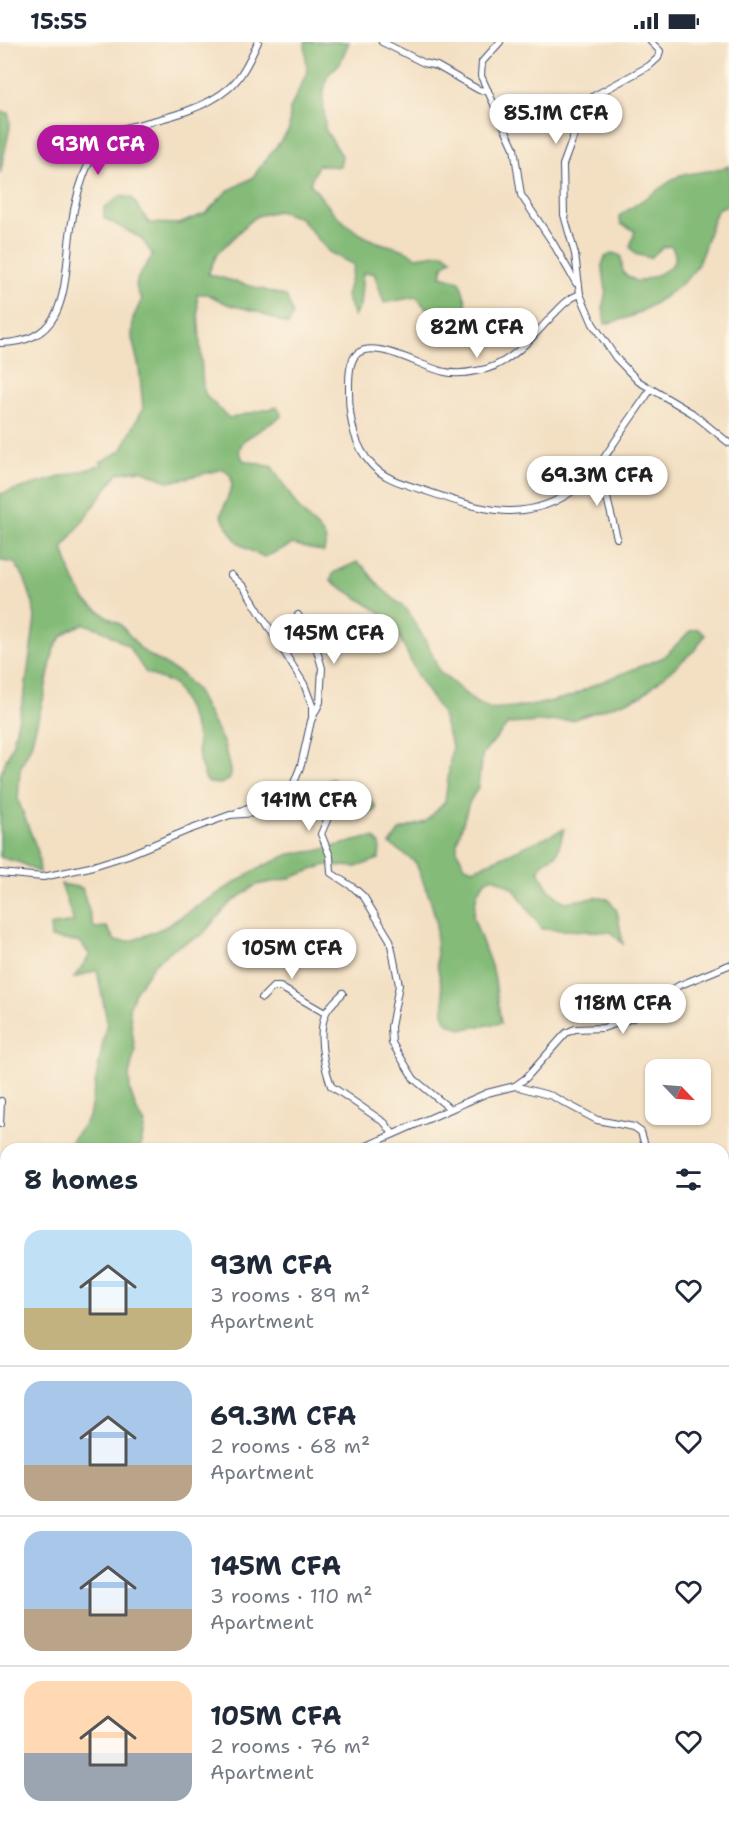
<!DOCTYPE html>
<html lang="en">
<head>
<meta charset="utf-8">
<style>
  :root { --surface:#fff; --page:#f6f6f7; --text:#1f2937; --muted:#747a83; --line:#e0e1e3; --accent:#b5179e }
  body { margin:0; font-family:"Shantell Sans",sans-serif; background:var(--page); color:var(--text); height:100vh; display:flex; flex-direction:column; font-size:22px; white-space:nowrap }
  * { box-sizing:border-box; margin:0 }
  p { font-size:20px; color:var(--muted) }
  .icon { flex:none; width:33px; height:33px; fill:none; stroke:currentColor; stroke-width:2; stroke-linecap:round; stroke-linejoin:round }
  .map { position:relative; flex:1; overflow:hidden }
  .details { position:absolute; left:0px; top:1101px; width:729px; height:686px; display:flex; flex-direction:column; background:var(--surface); border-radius:18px 18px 0 0; box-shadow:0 2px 4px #0004 }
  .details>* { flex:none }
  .needle { width:39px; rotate:115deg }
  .buttons { position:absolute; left:645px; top:1017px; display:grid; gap:12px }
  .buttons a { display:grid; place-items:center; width:66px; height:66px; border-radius:12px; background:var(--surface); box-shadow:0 2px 4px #0004; font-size:30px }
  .price { position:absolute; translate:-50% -51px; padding:0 14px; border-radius:21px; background:#fff; color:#222; font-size:20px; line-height:39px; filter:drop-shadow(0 2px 3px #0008) }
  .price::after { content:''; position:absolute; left:50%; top:36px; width:18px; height:14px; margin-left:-9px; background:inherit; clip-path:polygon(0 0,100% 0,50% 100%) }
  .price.active { background:var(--accent); color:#fff }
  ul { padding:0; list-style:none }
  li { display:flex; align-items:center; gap:18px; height:150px; padding:0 24px }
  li+li { border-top:2px solid var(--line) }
  li span { display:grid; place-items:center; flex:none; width:168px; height:120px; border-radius:18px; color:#555 }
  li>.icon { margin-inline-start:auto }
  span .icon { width:72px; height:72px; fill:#fffc; stroke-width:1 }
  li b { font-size:26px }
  h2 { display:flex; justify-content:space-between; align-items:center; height:72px; padding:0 24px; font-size:26px }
  .status { display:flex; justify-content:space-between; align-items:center; height:42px; padding:0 30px; background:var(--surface); direction:ltr }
  .status svg { height:16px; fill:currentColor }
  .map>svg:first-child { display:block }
  .forest { fill:#84bb78; stroke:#50756b; stroke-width:1.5 }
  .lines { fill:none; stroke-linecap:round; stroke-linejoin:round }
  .minor-casing { stroke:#3b496d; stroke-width:8 }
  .minor { stroke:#fff; stroke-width:6 }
</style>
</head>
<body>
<div class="status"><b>15:55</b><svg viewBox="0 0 49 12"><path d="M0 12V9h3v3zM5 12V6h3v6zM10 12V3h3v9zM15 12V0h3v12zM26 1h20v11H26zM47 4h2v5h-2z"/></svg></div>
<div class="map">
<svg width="729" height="1786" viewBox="0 0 729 1786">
  <rect width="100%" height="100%" fill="#fcf5e5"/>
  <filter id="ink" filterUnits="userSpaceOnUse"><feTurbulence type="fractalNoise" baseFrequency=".0167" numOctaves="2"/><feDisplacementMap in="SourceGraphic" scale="12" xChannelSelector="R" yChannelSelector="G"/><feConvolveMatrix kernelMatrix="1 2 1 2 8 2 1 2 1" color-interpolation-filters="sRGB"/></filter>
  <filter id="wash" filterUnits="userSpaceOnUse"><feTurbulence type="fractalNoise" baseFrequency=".008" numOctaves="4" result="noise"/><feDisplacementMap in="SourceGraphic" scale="24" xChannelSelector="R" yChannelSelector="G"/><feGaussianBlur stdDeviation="1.35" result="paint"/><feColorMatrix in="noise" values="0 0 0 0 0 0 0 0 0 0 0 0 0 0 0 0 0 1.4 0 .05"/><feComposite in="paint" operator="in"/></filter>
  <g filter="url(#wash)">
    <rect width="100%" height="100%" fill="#f3dfc2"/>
    <g class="forest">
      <path d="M 305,0 L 349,0 L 340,21 L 327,34 L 323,54 L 325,87 L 342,114 L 340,125 L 318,123 L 310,141 C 327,163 342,184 368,196 C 384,205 402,203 416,215 L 444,211 L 452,217 L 443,224 L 441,234 L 460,239 L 466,259 L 466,281 L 451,294 L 416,255 L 384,261 L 374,231 L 363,231 L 360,264 L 354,274 L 346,254 L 354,223 L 329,210 L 300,176 L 278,169 L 257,174 L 248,181 L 217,212 L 208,232 L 286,254 L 293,273 L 288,283 L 259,270 L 227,262 L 207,252 L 197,252 L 203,346 L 207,355 L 229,376 L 277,365 L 282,374 L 244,398 L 239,408 L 243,418 L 272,425 L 299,467 L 321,490 L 326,498 L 324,510 L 293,502 L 265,515 C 238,505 233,498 221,473 L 232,444 L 231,434 L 223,427 L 170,440 L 141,428 L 118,431 L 63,506 L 71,532 L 85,558 L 109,576 L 120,582 L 139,605 L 147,612 L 181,632 L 196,648 L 224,702 L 231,733 L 229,738 L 220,742 L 210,741 L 206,738 L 199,718 L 197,691 L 187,666 L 174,642 L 146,631 L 129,605 L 103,588 L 84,582 L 70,588 L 62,594 L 54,606 L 43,658 L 31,703 L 20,727 L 18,758 L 38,810 L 40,831 L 21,821 L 0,815 L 0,733 L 12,704 L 25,649 L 35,576 L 33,561 L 24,535 L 16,523 L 12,520 L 0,519 L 0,452 L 103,423 L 100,420 L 121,409 L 143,366 L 139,325 L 132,296 L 133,276 L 142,257 C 128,240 143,229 153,213 L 141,196 L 104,176 L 104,166 L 121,154 L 132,156 L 149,181 L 179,182 L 206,171 L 226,150 L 252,136 L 289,88 L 290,67 L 307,30 Z"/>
      <polygon points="0,70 9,71 10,85 0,132"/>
      <path d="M 729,124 L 729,163 L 719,166 C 707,185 707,208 695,227 C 686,243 645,269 627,276 C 620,278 612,280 605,282 L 603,265 L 606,248 L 602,223 L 605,215 L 613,211 L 621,214 L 623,231 L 637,240 C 653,234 687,226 671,204 L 663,205 L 650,216 L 635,212 L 630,205 L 635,189 L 621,182 L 619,174 L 680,133 L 722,127 Z"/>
      <path d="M 357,520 L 364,525 L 380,545 L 407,568 L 429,605 L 439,629 L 475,660 L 491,667 L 536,663 L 572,654 L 596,642 L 664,615 L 690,589 L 698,587 L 705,593 L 696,607 L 641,654 L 572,678 L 508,682 L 482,713 L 478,745 L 469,761 L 457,800 L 457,809 L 465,824 L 473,827 L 481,824 L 564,787 L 557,812 L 543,821 L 539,828 C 545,844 550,851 565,860 L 600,855 L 608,857 L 617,869 L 623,902 L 611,890 L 542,887 L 514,847 L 493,835 L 486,838 L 477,851 L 473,875 L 494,932 L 501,981 L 463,987 L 448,981 L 444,974 L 444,956 L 437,922 L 436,878 L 431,860 L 416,821 L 390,802 L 400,788 L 425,780 L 445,760 L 452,704 L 441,670 L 418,635 L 400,596 L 380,570 L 331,539 L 333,531 Z"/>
      <path d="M 332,737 L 345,745 L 349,743 L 347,750 L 349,751 L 359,747 L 363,748 L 376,765 L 375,769 C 369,772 354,775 349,770 C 346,767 345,763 343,761 L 322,764 L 314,762 L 311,759 C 314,751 324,740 332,737 Z"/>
      <polygon points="367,796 375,796 380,803 379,817 356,825 326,823 287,837 256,843 229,862 202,893 174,906 154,922 135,950 129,966 135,1009 129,1033 130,1049 136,1067 145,1082 140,1107 75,1107 68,1103 89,1075 107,979 97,928 74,936 90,913 80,900 51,896 50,884 74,880 61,842 82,846 94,886 107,885 115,899 132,899 165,885 255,828 290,812 316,809"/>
    </g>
  </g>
  <g filter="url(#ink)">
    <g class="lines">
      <defs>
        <g id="minor">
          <polyline points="382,0 424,21 437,24 479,48 488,49"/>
          <polyline points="500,0 482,20 481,34 514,106 521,153 553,201 576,241"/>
          <polyline points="651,0 660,9 658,16 649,24 594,54 585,63 563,123 564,173 575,212 580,252 593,282 616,316 638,339 692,371 729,401"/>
          <path d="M 580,252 C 567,257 561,265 552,274 C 532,296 507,326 476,329 C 467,331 454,332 445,330 C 423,326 378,297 358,311 C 348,318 349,339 349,350 C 349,375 353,402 371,422 C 384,437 404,442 423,448 C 478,467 526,485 578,445 C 596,431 607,411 620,392 C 630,377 641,362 651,347"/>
          <path d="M 0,301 C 72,301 63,237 71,186 C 74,163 81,137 91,116 C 96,108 103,97 111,91 C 118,86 132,85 141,82 C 170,75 206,66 229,46 C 242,35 251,15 258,0"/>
          <polyline points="596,427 603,440 617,496"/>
          <polyline points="231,533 244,545 304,642 312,663 312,675"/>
          <polyline points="289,747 294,757 296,768"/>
          <polyline points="238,770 284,751 294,741 301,723 311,679 320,660 322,626 316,605 298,573"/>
          <polyline points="0,831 43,835 90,825 128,813 186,789 230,773 306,767 325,772 327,778 321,792 330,814 331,831 354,846 364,855 390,898 399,943 391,985 392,1001 414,1037 449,1066"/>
          <path d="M 343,951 C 337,957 328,964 325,973 C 317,995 324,1023 331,1044 L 385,1081 L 393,1092"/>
          <polyline points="262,956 273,945 280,945 325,971"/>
          <polyline points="515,1044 526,1036 566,991 575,987 603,986 633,976 678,944 729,923"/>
          <polyline points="0,1082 1,1059"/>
          <polyline points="360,1107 487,1051 515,1044 552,1054 597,1078 634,1085 641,1090 646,1107"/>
          <polyline points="723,1172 729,1172"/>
          <polyline points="0,1226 6,1233"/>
          <polyline points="0,1525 6,1523"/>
          <polyline points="0,1737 6,1736"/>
          <polyline points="134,1780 134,1786"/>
          <polyline points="506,1780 510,1786"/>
          <polyline points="728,1786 729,1760"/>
        </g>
      </defs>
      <use href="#minor" class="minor-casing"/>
      <use href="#minor" class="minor"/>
    </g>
  </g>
</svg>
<div class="buttons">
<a><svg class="needle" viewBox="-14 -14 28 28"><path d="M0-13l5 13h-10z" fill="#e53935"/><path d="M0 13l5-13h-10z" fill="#747a83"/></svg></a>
</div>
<b class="price" style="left:556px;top:103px">85.1M CFA</b>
<b class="price active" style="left:98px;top:134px">93M CFA</b>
<b class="price" style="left:477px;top:317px">82M CFA</b>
<b class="price" style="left:597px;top:465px">69.3M CFA</b>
<b class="price" style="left:334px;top:623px">145M CFA</b>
<b class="price" style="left:309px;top:790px">141M CFA</b>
<b class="price" style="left:292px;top:938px">105M CFA</b>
<b class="price" style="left:623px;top:993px">118M CFA</b>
<section class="details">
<h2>8 homes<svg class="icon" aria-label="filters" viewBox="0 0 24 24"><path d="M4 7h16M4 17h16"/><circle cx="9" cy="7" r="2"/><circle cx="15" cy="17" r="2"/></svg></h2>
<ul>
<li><span style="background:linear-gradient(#bfe0f5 65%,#c2b280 0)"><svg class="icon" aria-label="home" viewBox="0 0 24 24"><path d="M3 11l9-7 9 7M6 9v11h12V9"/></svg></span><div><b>93M CFA</b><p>3 rooms · 89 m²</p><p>Apartment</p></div><svg class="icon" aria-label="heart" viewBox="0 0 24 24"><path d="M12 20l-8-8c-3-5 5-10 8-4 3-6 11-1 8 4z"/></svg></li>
<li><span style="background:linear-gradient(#a9c7e8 70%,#b9a48a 0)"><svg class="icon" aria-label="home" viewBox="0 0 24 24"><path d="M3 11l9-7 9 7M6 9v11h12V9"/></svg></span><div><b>69.3M CFA</b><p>2 rooms · 68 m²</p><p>Apartment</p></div><svg class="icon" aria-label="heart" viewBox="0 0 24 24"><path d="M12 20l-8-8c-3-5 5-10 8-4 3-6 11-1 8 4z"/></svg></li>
<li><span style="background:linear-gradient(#a9c7e8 65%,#b9a48a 0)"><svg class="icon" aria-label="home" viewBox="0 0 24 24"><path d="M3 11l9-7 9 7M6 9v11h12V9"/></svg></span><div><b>145M CFA</b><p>3 rooms · 110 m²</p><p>Apartment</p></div><svg class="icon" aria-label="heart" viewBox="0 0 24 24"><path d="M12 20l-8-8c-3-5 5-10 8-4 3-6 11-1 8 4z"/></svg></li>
<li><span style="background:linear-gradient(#ffd9b3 60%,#9aa5b1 0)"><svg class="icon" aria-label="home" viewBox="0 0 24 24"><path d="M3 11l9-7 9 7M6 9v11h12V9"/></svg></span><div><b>105M CFA</b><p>2 rooms · 76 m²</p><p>Apartment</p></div><svg class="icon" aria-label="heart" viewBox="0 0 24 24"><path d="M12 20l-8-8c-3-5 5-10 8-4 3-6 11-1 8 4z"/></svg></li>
</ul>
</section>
</div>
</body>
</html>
